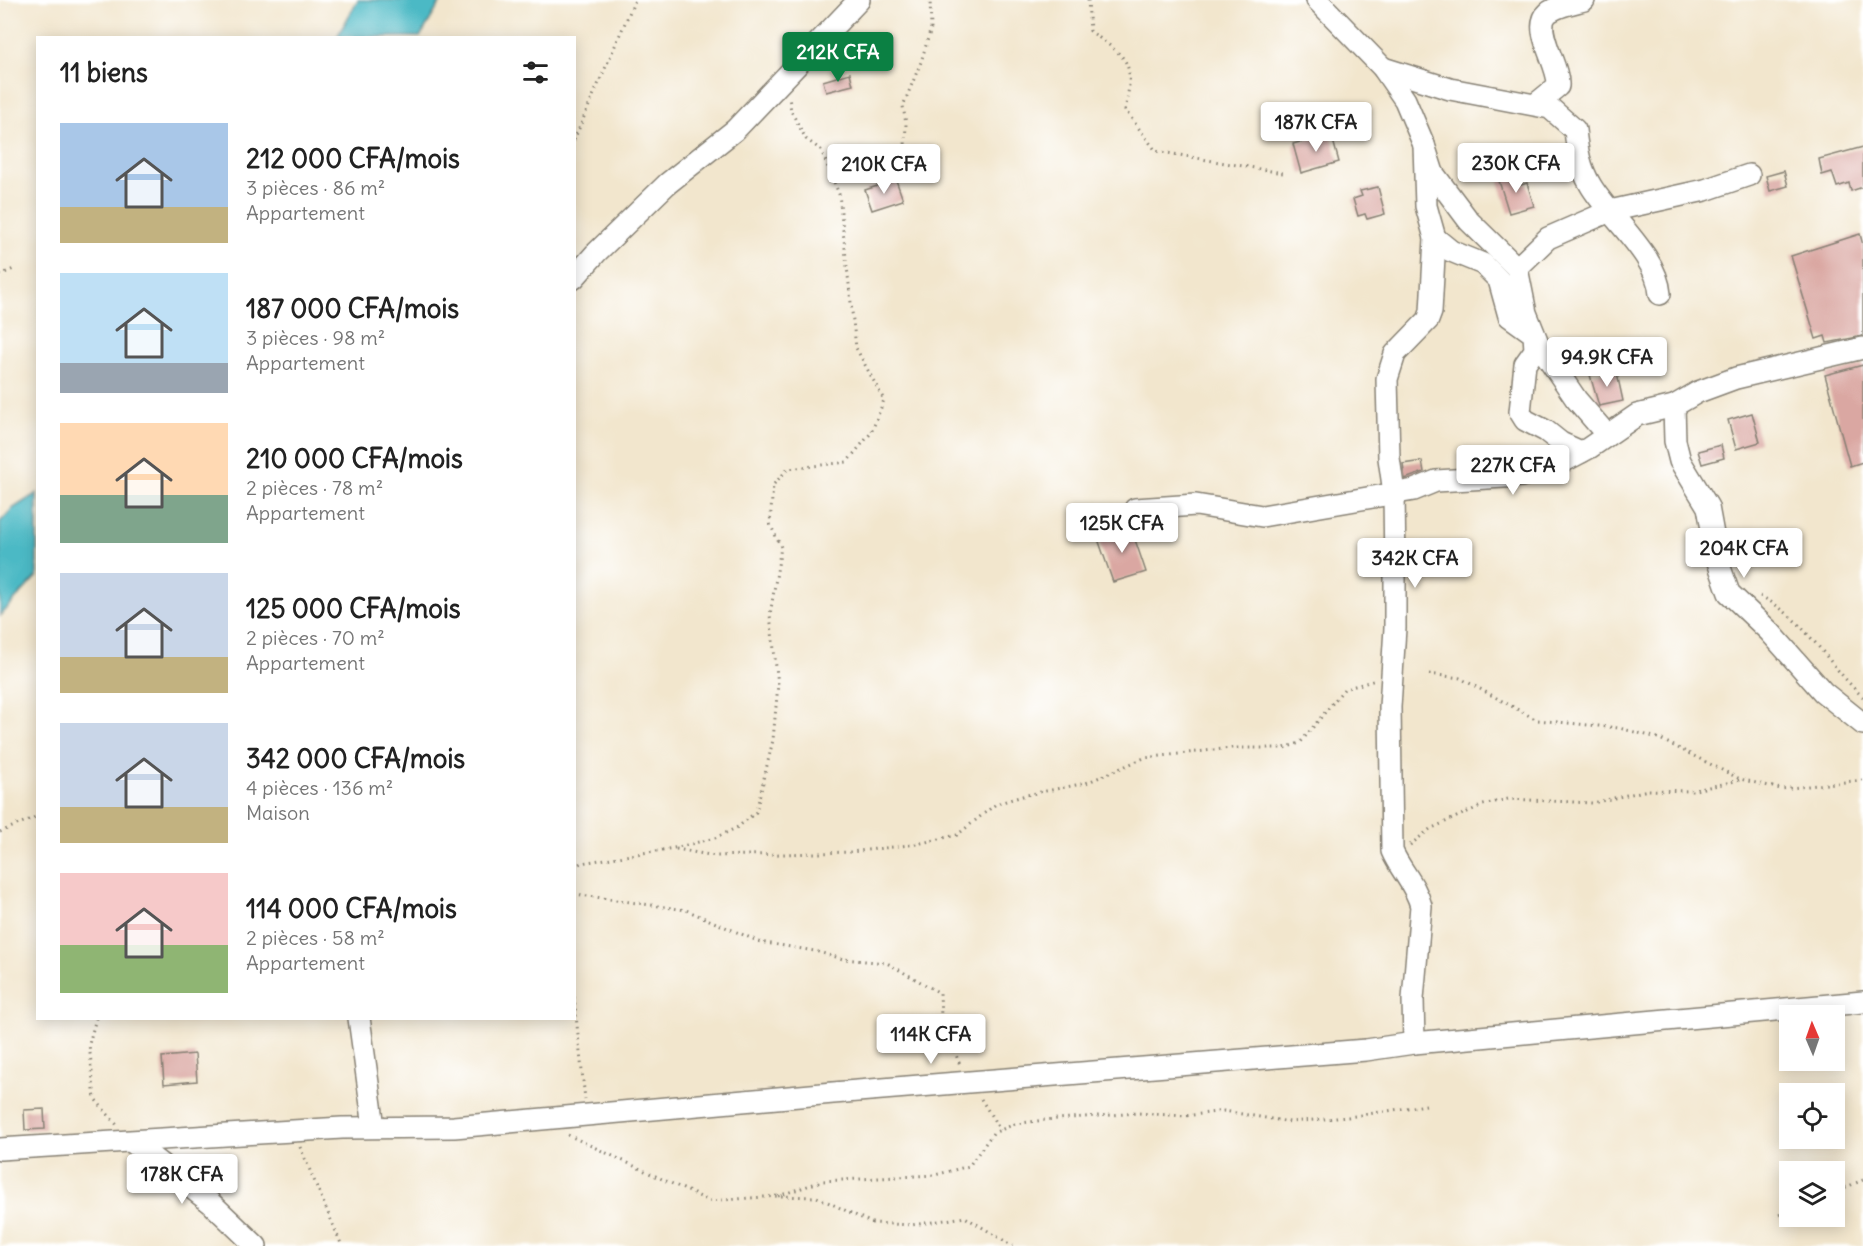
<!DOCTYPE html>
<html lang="fr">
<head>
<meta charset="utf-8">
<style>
  :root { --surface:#fff; --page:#f2f2f2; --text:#222; --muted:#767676; --accent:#0b8043 }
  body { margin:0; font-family:Delius,sans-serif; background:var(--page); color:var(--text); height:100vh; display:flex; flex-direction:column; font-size:22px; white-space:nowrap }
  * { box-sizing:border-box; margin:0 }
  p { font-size:20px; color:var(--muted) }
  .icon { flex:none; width:33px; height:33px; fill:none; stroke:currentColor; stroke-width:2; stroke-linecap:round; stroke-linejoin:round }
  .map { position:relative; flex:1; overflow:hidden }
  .side { position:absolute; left:36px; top:36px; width:540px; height:984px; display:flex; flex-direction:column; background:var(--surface); border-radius:0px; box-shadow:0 3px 15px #0003 }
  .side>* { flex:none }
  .needle { width:39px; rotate:358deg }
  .controls { position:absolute; left:1779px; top:1005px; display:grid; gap:12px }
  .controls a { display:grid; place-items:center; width:66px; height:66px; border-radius:0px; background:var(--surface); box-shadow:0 3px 15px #0003; font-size:30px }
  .price { position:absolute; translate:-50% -51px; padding:0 14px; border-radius:6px; background:#fff; color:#222; font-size:20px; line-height:39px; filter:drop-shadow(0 2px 3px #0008) }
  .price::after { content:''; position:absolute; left:50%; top:36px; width:18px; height:14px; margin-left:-9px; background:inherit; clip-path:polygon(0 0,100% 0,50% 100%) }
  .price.current { background:var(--accent); color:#fff }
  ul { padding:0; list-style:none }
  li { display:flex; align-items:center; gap:18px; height:150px; padding:0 24px }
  li span { display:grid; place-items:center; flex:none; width:168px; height:120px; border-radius:0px; color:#555 }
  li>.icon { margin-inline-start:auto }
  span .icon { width:72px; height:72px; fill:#fffc; stroke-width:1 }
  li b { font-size:26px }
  h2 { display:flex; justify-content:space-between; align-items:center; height:72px; padding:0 24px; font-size:26px }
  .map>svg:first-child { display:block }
  .water { fill:#4bb9c5; stroke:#346a70; stroke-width:1.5 }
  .building { fill:#daa7a2 }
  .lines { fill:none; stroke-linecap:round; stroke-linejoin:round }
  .minor-casing { stroke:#878174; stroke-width:24 }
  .path { stroke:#878174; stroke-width:3; stroke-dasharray:1.5 4.5; stroke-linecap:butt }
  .minor { stroke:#fff; stroke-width:21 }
</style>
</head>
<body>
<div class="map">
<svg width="1863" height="1246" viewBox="0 0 1863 1246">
  <rect width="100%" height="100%" fill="#fff"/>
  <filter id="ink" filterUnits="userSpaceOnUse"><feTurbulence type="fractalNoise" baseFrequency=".0167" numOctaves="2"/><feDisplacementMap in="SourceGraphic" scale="12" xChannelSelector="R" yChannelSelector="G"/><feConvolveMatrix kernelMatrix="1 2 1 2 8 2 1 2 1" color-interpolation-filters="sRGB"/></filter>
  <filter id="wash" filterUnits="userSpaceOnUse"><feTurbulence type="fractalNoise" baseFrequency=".008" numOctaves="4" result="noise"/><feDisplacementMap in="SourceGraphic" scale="24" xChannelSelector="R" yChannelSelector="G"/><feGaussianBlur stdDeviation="1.35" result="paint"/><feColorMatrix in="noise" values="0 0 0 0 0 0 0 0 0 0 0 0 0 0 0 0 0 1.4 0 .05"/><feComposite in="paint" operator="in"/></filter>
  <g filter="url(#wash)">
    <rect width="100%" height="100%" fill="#f2e6cd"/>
    <g class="water">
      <polygon points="358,0 442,0 420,37 337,37"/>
      <polygon points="37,493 37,576 0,616 0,522 12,509"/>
    </g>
    <g id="blocks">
      <g class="building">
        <polygon points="850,73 853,85 826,92 823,81"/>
        <polygon points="1331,133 1339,162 1301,173 1293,144"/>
        <polygon points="1863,147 1863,187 1851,191 1849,183 1837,187 1832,172 1822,175 1819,159"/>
        <polygon points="1784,171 1788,186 1770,191 1766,176"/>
        <polygon points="1518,175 1521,185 1527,183 1534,206 1509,213 1499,181"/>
        <polygon points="896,180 903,200 872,210 865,190"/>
        <polygon points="1378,187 1385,214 1367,219 1365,214 1358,216 1353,199 1362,196 1360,191"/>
        <polygon points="1860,234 1863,245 1863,336 1827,343 1825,336 1816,339 1791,256"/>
        <polygon points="1863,365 1863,462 1850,466 1825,375"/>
        <polygon points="1616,369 1623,401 1599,406 1590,375"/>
        <polygon points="1752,413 1760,442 1736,449 1728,420"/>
        <polygon points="1721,445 1724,458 1702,464 1698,451"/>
        <polygon points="1422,461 1424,472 1405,479 1403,464"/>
        <polygon points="1130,525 1146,572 1113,582 1097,536"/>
        <polygon points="195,1054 197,1081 164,1084 162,1057"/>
        <polygon points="44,1109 45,1129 25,1130 24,1110"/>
      </g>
    </g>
  </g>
  <g filter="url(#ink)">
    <use href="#blocks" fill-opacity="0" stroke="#878174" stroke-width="1.5"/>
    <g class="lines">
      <defs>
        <g id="minor">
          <polyline points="1317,0 1383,68 1405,100 1424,145 1433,173 1469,221 1517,268 1526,313 1538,343 1576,399 1607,435"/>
          <path d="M 1383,68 L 1450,89 L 1550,108 L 1575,130 C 1577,150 1580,168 1591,186 C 1611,219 1657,255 1660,294"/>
          <path d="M 1536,104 L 1558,86 C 1560,66 1531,28 1548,13 C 1556,6 1573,3 1584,0"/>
          <polyline points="1435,238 1451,251 1483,264 1499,280 1509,316 1534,334 1535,350 1525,364 1520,412 1525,420 1546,431 1561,443 1581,452"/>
          <polyline points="1517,268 1548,238 1610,211 1705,190 1749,175"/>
          <polyline points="574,278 596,253 667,184 735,130 859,0"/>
          <polyline points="1674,406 1675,441 1680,461 1708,507 1718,562 1729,593 1770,632 1823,692 1863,724"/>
          <polyline points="1135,509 1196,505 1262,516 1414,490 1436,481 1521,476 1555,466 1589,448 1637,415 1674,406 1698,392 1736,378 1863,348"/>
          <polyline points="359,1018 374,1127"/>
          <path d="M 1414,1043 L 1413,999 L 1421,906 C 1416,885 1400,870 1392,851 L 1390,707 L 1395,628 L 1395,571 L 1394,493 L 1389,458 L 1387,379 L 1395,354 L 1428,320 L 1431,312 L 1435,238 L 1426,206 L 1424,145"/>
          <polyline points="132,1142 211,1203 256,1246"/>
          <polyline points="0,1149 342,1128 454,1127 833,1093 1366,1050 1414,1043 1863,1002"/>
        </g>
      </defs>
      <use href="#minor" class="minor-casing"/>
      <g class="path">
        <path d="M 1088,0 L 1090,31 C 1129,60 1135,60 1125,110 L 1156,151 L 1283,173"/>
        <polyline points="574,140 635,0"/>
        <polyline points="904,168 906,124 903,106 921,62 931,28 930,0"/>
        <polyline points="0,275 16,268"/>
        <path d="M 1760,596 C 1803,616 1829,666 1863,697"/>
        <polyline points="1429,674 1460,678 1537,720 1619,728 1658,738 1740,779 1781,789 1863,780"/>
        <polyline points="0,832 38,816"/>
        <polyline points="1410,845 1430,829 1483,805 1508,799 1593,803 1648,790 1691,791 1740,780"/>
        <polyline points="676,849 715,856 851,852 917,844 957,835 996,804 1026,795 1086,783 1144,758 1231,748 1284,748 1300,743 1344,689 1376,680"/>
        <polyline points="574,867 581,863 674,848 715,838 738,827 756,812 773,740 778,684 770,615 781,547 770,524 773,485 788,469 847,462 871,433 884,400 856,348 839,194 821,150 806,139 791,111 789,97"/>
        <polyline points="574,894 686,910 760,942 815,951 843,959 887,963 940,993 941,1017 960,1065"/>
        <polyline points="574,997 585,1099"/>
        <polyline points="96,1018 89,1044 95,1099 117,1125"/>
        <polyline points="981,1099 1000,1130"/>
        <polyline points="568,1135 709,1201 778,1196 817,1197 872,1223 912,1225 965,1217 1013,1246"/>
        <polyline points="300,1147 342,1246"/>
        <polyline points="1834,1192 1863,1180"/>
        <polyline points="778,1196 822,1181 935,1175 969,1166 993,1133 1015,1124 1044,1120 1138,1113 1185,1116 1224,1111 1290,1122 1348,1117 1426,1105"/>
        <polyline points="1779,1215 1790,1211"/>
      </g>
      <use href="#minor" class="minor"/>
    </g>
  </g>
</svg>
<div class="controls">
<a><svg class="needle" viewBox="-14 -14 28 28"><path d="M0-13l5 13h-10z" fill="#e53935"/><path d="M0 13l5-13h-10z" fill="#767676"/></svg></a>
<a><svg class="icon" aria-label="locate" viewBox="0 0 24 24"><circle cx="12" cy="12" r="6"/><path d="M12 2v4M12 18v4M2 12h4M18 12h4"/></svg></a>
<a><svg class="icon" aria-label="layers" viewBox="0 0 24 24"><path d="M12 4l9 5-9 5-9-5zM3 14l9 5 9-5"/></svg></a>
</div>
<b class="price current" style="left:838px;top:83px">212K CFA</b>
<b class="price" style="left:1316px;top:153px">187K CFA</b>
<b class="price" style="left:1516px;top:194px">230K CFA</b>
<b class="price" style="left:884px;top:195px">210K CFA</b>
<b class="price" style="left:1607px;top:388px">94.9K CFA</b>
<b class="price" style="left:1513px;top:496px">227K CFA</b>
<b class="price" style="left:1122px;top:554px">125K CFA</b>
<b class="price" style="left:1744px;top:579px">204K CFA</b>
<b class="price" style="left:1415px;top:589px">342K CFA</b>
<b class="price" style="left:931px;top:1065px">114K CFA</b>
<b class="price" style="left:182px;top:1205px">178K CFA</b>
<section class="side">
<h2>11 biens<svg class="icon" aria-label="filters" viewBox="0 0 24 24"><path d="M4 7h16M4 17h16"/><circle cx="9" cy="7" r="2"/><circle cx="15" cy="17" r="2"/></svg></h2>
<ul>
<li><span style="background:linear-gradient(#a9c7e8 70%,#c2b280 0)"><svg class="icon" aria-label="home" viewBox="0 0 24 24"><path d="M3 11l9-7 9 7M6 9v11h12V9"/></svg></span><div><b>212 000 CFA/mois</b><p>3 pièces · 86 m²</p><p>Appartement</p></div></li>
<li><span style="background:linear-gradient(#bfe0f5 75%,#9aa5b1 0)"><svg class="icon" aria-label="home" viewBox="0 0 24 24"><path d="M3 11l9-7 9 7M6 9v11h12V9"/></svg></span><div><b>187 000 CFA/mois</b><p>3 pièces · 98 m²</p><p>Appartement</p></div></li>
<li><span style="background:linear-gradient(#ffd9b3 60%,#7fa58c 0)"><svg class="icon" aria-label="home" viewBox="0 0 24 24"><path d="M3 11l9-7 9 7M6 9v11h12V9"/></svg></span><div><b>210 000 CFA/mois</b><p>2 pièces · 78 m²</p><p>Appartement</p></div></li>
<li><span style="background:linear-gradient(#c9d6e8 70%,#c2b280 0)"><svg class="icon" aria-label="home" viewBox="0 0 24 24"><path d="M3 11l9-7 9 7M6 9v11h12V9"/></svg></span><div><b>125 000 CFA/mois</b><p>2 pièces · 70 m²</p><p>Appartement</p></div></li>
<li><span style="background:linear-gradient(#c9d6e8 70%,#c2b280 0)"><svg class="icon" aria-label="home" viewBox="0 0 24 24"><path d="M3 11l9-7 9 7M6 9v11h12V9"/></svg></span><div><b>342 000 CFA/mois</b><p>4 pièces · 136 m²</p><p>Maison</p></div></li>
<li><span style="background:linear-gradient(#f6c9c9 60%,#8fb573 0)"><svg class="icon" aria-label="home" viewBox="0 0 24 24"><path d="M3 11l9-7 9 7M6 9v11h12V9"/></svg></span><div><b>114 000 CFA/mois</b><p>2 pièces · 58 m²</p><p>Appartement</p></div></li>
</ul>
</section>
</div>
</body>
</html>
